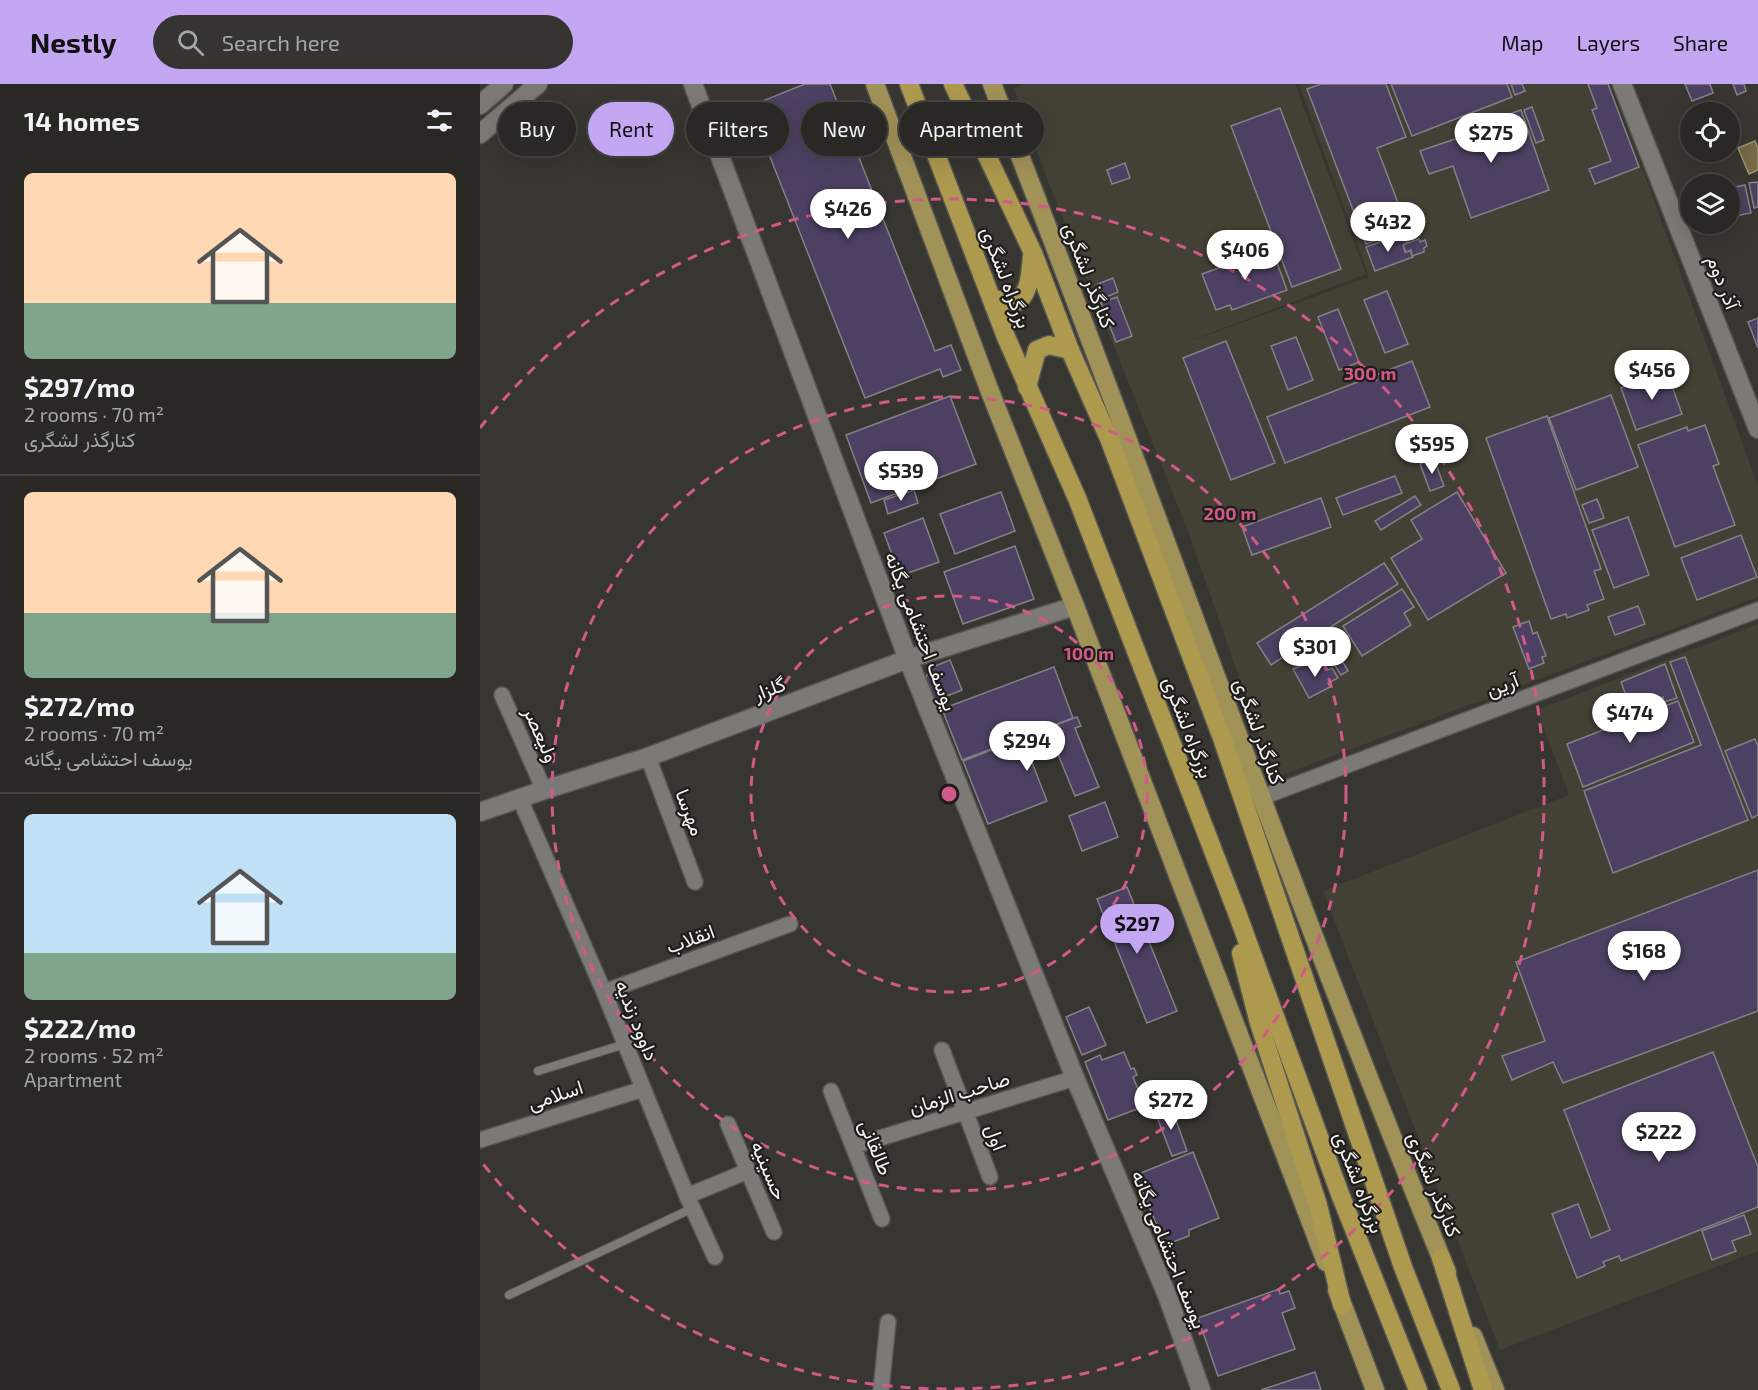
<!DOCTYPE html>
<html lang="en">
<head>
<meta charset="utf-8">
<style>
  :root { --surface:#292825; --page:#353432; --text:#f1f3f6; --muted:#a5a6a7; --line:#454442; --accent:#c4a7f2 }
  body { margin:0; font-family:"Exo 2",Vazirmatn,sans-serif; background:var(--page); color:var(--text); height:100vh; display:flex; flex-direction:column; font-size:22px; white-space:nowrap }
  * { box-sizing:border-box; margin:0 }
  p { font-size:20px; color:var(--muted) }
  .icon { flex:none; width:33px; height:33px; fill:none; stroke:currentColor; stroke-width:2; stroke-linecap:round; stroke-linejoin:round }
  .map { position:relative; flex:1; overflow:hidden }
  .panel { display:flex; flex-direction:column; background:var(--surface); width:480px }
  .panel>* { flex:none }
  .top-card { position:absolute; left:18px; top:18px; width:570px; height:54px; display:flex; gap:12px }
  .controls { position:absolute; left:1200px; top:18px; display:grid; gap:12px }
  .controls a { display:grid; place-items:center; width:60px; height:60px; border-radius:50%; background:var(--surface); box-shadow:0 6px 24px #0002,0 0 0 2px var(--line); font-size:30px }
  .price { position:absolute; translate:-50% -51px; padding:0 14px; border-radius:21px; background:#fff; color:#222; font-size:20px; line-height:39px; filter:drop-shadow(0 2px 3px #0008) }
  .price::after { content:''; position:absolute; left:50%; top:36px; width:18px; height:14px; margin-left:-9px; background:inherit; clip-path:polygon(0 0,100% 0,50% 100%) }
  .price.current { background:var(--accent); color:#111 }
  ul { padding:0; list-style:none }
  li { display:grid; align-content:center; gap:12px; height:318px; padding:0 24px }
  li+li { border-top:2px solid var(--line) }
  li span { display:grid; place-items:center; height:186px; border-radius:9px; color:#555 }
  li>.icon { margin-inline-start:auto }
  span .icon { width:108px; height:108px; fill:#fffc; stroke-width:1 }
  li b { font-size:26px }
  h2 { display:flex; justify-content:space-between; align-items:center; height:72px; padding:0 24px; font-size:26px }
  .pill { padding:0 21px; border-radius:27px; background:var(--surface); box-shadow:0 6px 24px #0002,0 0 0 2px var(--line); font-size:21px; line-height:54px }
  .pill.current { background:var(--accent); color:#111 }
  header { display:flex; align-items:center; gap:36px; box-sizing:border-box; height:84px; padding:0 30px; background:var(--accent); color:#111 }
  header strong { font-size:28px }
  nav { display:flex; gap:33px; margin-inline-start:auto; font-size:21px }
  .search { width:420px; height:54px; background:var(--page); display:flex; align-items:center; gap:15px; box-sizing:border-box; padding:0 21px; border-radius:33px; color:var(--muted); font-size:22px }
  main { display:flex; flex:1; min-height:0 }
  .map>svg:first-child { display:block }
  .built { fill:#434035 }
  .water { fill:#756a43; stroke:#9b9377; stroke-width:1.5 }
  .building { fill:#4d4062; stroke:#838187; stroke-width:1.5 }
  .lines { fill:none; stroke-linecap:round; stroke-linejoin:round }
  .service-casing { stroke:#565551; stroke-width:10 }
  .minor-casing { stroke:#565551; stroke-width:18 }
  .tertiary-casing { stroke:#565551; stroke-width:21 }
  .secondary-casing { stroke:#565551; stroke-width:21 }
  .primary-casing { stroke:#565551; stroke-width:21 }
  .trunk-casing { stroke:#565551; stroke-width:21 }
  .service { stroke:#7b7a74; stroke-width:8 }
  .minor { stroke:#7b7a74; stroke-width:15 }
  .tertiary { stroke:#7b7a74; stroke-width:18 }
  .secondary { stroke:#7b7a74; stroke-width:18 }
  .primary { stroke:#a19258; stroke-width:18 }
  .trunk { stroke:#ae9a4e; stroke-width:18 }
  .ring { fill:none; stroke:#d15a88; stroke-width:3; stroke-dasharray:10 8 }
  .labels { text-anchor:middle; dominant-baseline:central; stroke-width:4.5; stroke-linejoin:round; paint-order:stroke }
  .street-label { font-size:20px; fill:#f4f3f0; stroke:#1e1d1b }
  .centre { fill:#d15a88; stroke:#1e1d1b; stroke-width:3 }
  .ring-label { font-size:18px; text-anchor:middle; font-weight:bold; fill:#d15a88; stroke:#1e1d1b; stroke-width:4.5; stroke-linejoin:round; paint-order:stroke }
</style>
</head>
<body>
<header>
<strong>Nestly</strong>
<div class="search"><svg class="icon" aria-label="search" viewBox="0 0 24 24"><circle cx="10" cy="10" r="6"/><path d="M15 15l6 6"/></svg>Search here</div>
<nav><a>Map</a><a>Layers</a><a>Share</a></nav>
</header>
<main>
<section class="panel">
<h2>14 homes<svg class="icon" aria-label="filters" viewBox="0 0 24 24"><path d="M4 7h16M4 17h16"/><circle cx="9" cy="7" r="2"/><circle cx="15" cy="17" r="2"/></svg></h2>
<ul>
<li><span style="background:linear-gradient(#ffd9b3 70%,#7fa58c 0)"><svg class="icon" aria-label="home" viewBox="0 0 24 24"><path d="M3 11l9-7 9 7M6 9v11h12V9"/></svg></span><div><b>$297/mo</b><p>2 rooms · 70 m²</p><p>کنارگذر لشگری</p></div></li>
<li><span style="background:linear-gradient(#ffd9b3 65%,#7fa58c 0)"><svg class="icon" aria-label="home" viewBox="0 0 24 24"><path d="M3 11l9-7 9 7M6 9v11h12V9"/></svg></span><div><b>$272/mo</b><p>2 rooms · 70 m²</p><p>یوسف احتشامی یگانه</p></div></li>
<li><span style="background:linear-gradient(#bfe0f5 75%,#7fa58c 0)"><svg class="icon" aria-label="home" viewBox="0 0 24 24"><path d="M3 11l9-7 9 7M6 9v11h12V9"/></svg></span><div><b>$222/mo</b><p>2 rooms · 52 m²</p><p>Apartment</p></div></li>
</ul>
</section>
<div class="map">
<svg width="1278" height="1306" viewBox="0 0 1278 1306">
  <rect width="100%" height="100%" fill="#373631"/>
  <g class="built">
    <polygon points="545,0 815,0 886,190 691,264 889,193 819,0 1127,0 1164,89 1278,402 1278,513 794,694 708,447 569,100 534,4"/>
    <polygon points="1278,540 1278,1167 1020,1266 843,807 1089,711 1057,626"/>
  </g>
  <polygon class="water" points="1275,57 1278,64 1278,86 1269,90 1258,64"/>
  <g class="building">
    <polygon points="325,0 350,0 455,267 471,261 481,286 463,293 460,285 385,314 270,22"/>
    <polygon points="841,0 906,0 926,53 897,64 928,145 886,160 827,5"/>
    <polygon points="911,0 1027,0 1032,13 932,52"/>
    <polygon points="1031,0 1042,0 1045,7 1035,11"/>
    <polygon points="1108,0 1128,0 1159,83 1115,100 1109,85 1131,77 1112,26 1117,24"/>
    <polygon points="1205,0 1230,0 1233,9 1212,17"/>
    <polygon points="1253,0 1264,0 1266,7 1257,11"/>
    <polygon points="1052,23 1064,56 1056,59 1044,26"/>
    <polygon points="800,24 861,185 812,203 751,42"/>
    <polygon points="1041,26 1069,106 991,134 973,82 949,90 940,67 978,54 976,49"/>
    <polygon points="645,79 650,94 632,100 627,86"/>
    <polygon points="1278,98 1278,123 1274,124 1269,99"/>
    <polygon points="1265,101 1271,129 1250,133 1250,104"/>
    <polygon points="923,150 927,159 923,161 925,168 930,167 933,173 895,187 886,163"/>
    <polygon points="939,155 940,158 945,156 947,162 944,164 944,168 932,172 931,166 926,168 923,161"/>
    <polygon points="792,165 807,206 752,226 750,221 736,226 722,190"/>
    <polygon points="633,194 638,208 624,214 618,200"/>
    <polygon points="907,207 928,260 905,269 884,216"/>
    <polygon points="637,213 652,252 636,258 621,219"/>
    <polygon points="858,225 879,278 859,286 838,233"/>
    <polygon points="1278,234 1278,264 1268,238"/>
    <polygon points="816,253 833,296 808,306 791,262"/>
    <polygon points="746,257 795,379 751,396 703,274"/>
    <polygon points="932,277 950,323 805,379 787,333"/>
    <polygon points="1187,288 1202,330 1156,346 1141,304"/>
    <polygon points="1131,311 1158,383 1096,406 1069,334"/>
    <polygon points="470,312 496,380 391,419 366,351"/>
    <polygon points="1067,332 1121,485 1114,487 1124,515 1107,521 1109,526 1087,534 1086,530 1071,535 1006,354"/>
    <polygon points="1225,341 1239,380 1233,382 1255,441 1195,463 1158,361 1207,343 1208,347"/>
    <polygon points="954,375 964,402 950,407 940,380"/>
    <polygon points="915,392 922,409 863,431 856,414"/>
    <polygon points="434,406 438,419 408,430 404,416"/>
    <polygon points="521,408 535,447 475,470 460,430"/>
    <polygon points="977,408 1026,489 948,536 911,474 942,455 931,436"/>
    <polygon points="935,412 941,421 901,446 895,437"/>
    <polygon points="841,414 851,443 772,471 762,443"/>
    <polygon points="1117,415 1124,434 1109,439 1102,421"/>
    <polygon points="1148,433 1169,491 1134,504 1112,446"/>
    <polygon points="443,434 459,478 420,492 404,449"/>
    <polygon points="1261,451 1277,493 1217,516 1201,474"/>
    <polygon points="535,462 554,515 483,540 464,488"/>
    <polygon points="904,479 918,500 791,581 777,559"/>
    <polygon points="922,505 934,523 924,529 931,541 882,572 863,542"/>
    <polygon points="1158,522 1165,540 1135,551 1128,533"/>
    <polygon points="1049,537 1053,550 1057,548 1066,572 1062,573 1064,579 1049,585 1033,543"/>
    <polygon points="857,568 868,587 861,591 849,572"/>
    <polygon points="1205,573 1268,736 1133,789 1104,707 1221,661 1190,578"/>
    <polygon points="470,576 482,606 454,617 445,596 450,584"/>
    <polygon points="842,576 848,586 852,584 858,594 848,599 850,603 829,614 813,585 830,579 832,582"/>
    <polygon points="1185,580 1197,614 1184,618 1183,613 1158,623 1154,614 1148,617 1141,598"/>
    <polygon points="574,583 593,634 482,676 462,625"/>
    <polygon points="1198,617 1214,658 1103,703 1087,660"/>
    <polygon points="597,633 601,642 595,644 619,703 595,712 571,653 546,663 567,717 508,740 483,677"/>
    <polygon points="1275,655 1278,662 1278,731 1272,734 1245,667"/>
    <polygon points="625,718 638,753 602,767 589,732"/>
    <polygon points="1278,786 1278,927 1083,999 1073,978 1032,996 1022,972 1065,957 1036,878"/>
    <polygon points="647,803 697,927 667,939 617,815"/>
    <polygon points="609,923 626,961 602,971 586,933"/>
    <polygon points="644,968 651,985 654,984 657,991 653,993 665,1022 628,1036 605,978 620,971 622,976"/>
    <polygon points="1233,968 1278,1083 1278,1123 1141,1177 1139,1172 1123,1178 1125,1182 1097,1194 1072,1130 1098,1120 1111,1154 1130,1146 1084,1026"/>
    <polygon points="691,1022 707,1067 692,1072 675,1028"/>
    <polygon points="713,1068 739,1134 709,1146 709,1152 685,1161 656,1091"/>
    <polygon points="1264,1131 1271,1150 1252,1157 1256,1167 1232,1176 1222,1147"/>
    <polygon points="799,1205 800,1210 809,1207 815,1224 802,1229 815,1265 738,1292 718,1234"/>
    <polygon points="835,1288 841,1306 781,1306"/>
  </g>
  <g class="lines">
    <defs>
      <g id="service">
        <polyline points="58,987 145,960"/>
        <polyline points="29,1211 213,1124"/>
      </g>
      <g id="minor">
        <polyline points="22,611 64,706"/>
        <polyline points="168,673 215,798"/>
        <polyline points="780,714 1278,526"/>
        <polyline points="40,715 124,908 207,1112 235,1173"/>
        <polyline points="124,908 310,840"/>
        <polyline points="462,966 510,1093"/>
        <polyline points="351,1007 402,1135"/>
        <polyline points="248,1040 294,1148"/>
        <polyline points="0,1056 163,1005"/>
        <polyline points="374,1062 595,994"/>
        <polyline points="207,1112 268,1087"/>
        <polyline points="401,1306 408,1238"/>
      </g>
      <g id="tertiary">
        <polyline points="213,0 428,575 595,994 687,1211 721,1306"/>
        <polyline points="0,21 24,0"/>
        <polyline points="0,50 58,0"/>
        <polyline points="0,728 64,706 168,673 428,575 595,522"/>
      </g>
      <polyline id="secondary" points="1142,0 1278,345"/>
      <g id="primary">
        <polyline points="395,0 509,305 595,522 846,1178"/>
        <path d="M 512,0 C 667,394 805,796 967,1188"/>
        <polyline points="857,1206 895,1306"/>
        <polyline points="993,1252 1015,1306"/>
      </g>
      <g id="trunk">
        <polyline points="429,0 526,253 597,414 756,826 860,1110 938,1306"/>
        <polyline points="473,0 553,169 590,266 630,357 742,654 923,1183 971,1306"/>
        <path d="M 512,215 L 530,218 L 539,217 C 551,204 550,188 552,172"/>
        <polyline points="547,303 557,266 569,261 590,266"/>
        <polyline points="761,869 779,939 838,1121 862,1221"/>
        <polyline points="961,1174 1003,1306"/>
      </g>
    </defs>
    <use href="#service" class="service-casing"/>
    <use href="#minor" class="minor-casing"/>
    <use href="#tertiary" class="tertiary-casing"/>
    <use href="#secondary" class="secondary-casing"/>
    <use href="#primary" class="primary-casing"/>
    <use href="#trunk" class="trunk-casing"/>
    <use href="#service" class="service"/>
    <use href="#minor" class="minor"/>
    <use href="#tertiary" class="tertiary"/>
    <use href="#secondary" class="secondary"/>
    <use href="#primary" class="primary"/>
    <use href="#trunk" class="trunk"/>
  </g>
  <g class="ring">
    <circle cx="469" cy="710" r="198"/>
    <circle cx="469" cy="710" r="397"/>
    <path d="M0 344A595 595 0 1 1 0 1076"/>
  </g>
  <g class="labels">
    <g class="street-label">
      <text transform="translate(610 191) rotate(69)">کنارگذر لشگری</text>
      <text transform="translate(527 193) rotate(69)">بزرگراه لشگری</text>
      <text transform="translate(1244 198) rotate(69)">آذر دوم</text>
      <text transform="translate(442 547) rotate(69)">یوسف احتشامی یگانه</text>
      <text transform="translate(1022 600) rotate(-21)">آرین</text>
      <text transform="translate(289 604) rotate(-21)">گلزار</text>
      <text transform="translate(709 643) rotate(69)">بزرگراه لشگری</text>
      <text transform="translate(780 647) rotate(70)">کنارگذر لشگری</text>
      <text transform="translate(62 650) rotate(66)">ولیعصر</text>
      <text transform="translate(211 728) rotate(69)">مهرسا</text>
      <text transform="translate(210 854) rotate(-20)">انقلاب</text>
      <text transform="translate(158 936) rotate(68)">داوود زندیه</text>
      <text transform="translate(479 1008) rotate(-17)">صاحب الزمان</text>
      <text transform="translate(75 1010) rotate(-18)">اسلامی</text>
      <text transform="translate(517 1053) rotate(70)">اول</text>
      <text transform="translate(397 1063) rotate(68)">طالقانی</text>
      <text transform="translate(290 1086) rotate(67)">حسینیه</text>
      <text transform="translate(880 1098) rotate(69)">بزرگراه لشگری</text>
      <text transform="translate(955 1100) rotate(68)">کنارگذر لشگری</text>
      <text transform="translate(690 1165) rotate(68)">یوسف احتشامی یگانه</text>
    </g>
  </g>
  <circle cx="469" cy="710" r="9" class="centre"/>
  <g class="ring-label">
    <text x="890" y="296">300 m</text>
    <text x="750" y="436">200 m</text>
    <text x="609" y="576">100 m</text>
  </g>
</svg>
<div class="controls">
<a><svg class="icon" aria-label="locate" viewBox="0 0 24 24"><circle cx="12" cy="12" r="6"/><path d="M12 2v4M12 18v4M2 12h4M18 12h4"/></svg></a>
<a><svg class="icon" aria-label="layers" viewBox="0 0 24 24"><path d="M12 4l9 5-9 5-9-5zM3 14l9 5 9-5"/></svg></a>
</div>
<b class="price" style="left:1011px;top:80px">$275</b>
<b class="price" style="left:368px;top:156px">$426</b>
<b class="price" style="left:908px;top:169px">$432</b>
<b class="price" style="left:765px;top:197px">$406</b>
<b class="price" style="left:1172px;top:317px">$456</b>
<b class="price" style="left:952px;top:391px">$595</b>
<b class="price" style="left:421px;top:418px">$539</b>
<b class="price" style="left:835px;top:594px">$301</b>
<b class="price" style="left:1150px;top:660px">$474</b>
<b class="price" style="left:547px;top:688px">$294</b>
<b class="price current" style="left:657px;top:871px">$297</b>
<b class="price" style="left:1164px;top:898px">$168</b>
<b class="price" style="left:691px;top:1047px">$272</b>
<b class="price" style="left:1179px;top:1079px">$222</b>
<div class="top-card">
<a class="pill">Buy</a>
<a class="pill current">Rent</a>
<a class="pill">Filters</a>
<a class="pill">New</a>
<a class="pill">Apartment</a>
</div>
</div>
</main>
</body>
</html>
